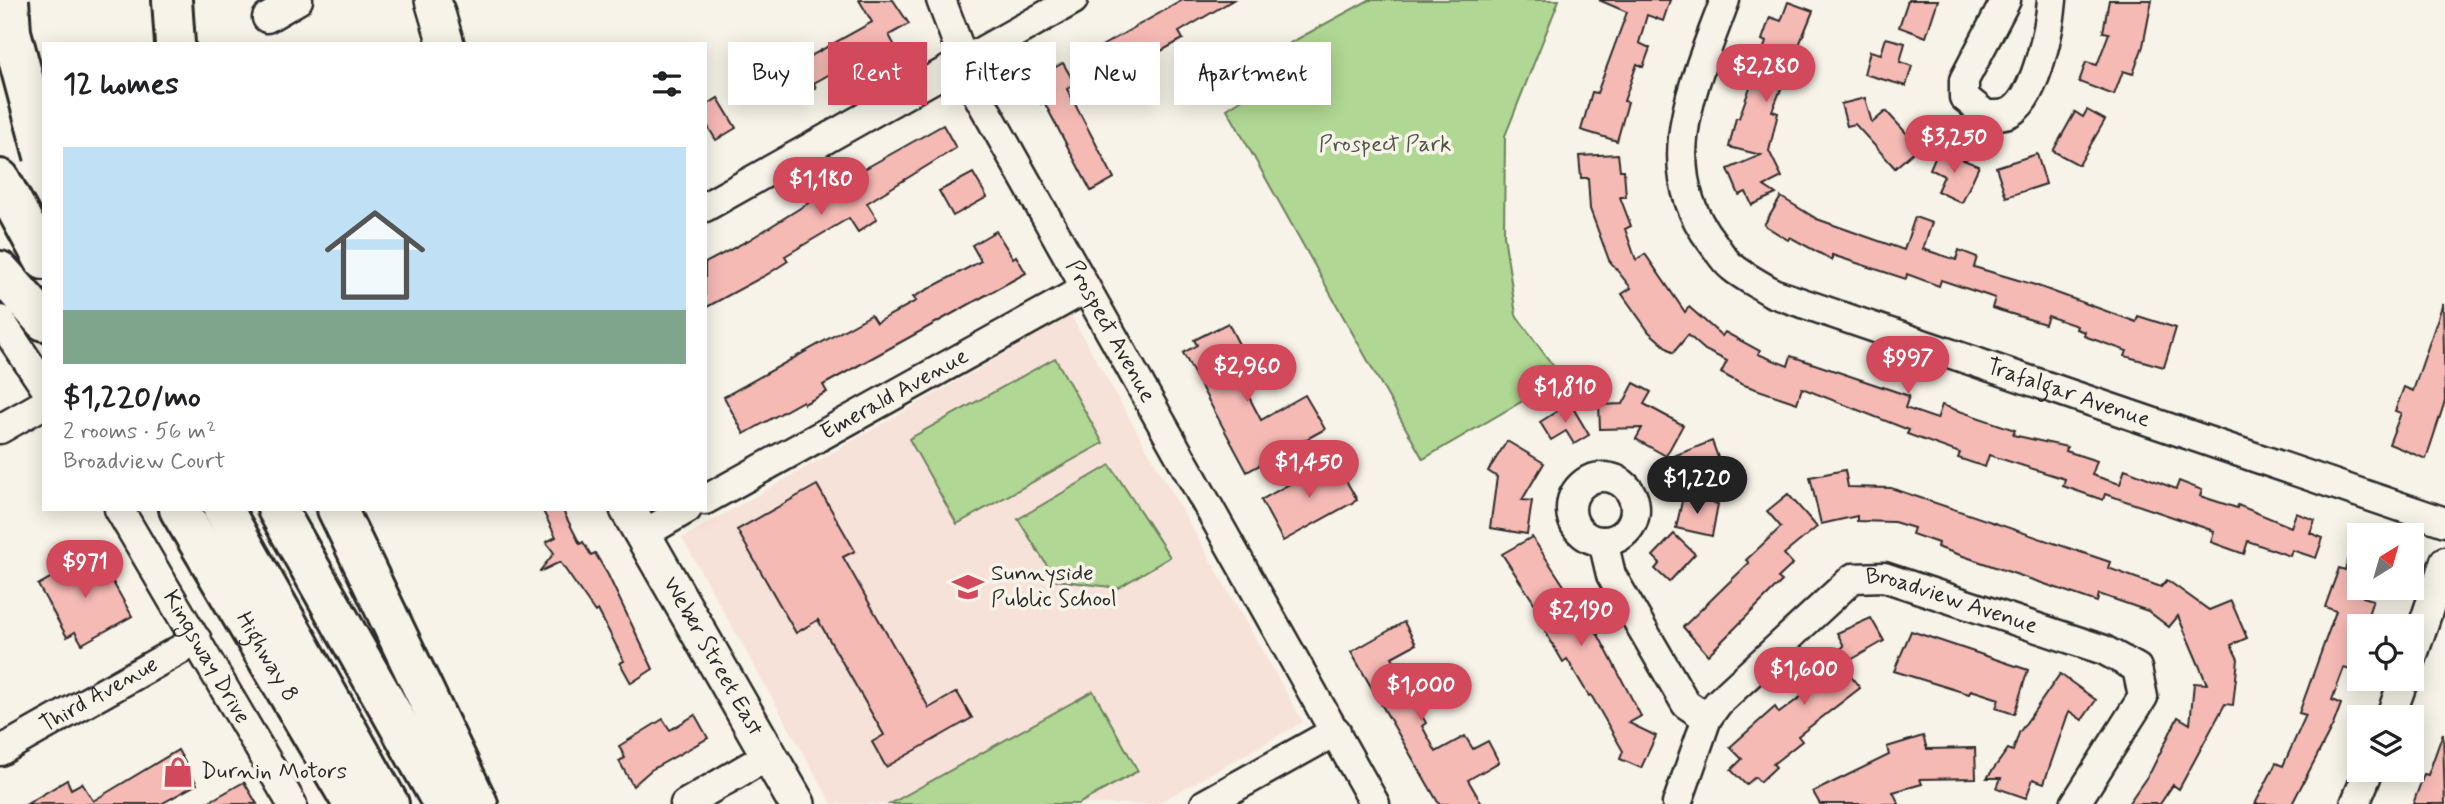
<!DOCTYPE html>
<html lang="en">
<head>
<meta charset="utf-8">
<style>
  :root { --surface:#fff; --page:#f2f2f2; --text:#202124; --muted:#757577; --accent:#d1495b }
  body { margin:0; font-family:Mynerve,sans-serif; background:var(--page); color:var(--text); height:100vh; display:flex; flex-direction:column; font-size:26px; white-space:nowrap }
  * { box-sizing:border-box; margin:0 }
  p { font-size:23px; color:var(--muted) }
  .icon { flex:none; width:38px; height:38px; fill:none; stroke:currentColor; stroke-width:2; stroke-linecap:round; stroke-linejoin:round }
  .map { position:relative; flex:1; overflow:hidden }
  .drawer { position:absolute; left:42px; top:42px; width:665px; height:469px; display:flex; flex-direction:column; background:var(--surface); border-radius:0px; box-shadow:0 4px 18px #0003 }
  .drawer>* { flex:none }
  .hud { position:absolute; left:728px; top:42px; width:665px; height:63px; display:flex; gap:14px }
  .needle { width:46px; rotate:37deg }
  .buttons { position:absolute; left:2347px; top:523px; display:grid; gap:14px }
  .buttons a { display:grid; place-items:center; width:77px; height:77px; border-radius:0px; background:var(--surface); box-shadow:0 4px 18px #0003; font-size:35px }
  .price { position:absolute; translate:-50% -60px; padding:0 16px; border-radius:24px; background:var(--accent); color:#fff; font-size:23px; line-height:46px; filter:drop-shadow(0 2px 4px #0008) }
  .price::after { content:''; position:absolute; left:50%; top:42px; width:21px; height:16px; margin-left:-10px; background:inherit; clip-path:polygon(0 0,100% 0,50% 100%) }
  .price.current { background:#222; color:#fff }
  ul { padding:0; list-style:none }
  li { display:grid; align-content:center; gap:14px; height:371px; padding:0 21px }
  li span { display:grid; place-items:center; height:217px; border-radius:0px; color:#555 }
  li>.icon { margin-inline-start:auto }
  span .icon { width:126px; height:126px; fill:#fffc; stroke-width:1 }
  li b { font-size:30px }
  h2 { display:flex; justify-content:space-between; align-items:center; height:84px; padding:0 21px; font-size:30px }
  .chip { padding:0 24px; border-radius:0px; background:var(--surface); box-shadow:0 4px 18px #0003; font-size:24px; line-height:63px }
  .chip.current { background:var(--accent); color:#fff }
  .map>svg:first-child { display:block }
  .built { fill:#f7e2d9 }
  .green { fill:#b0d793; stroke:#6e815f; stroke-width:2 }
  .building { fill:#f6bab5; stroke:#2b2b2b; stroke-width:2 }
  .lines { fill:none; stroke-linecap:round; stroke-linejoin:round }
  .minor-casing { stroke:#2b2b2b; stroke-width:33 }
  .major-casing { stroke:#2b2b2b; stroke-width:40 }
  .highway-casing { stroke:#2b2b2b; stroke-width:44 }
  .minor { stroke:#f7f3e8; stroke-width:28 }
  .major { stroke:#f7f3e8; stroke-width:35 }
  .highway { stroke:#f7f3e8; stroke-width:38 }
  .highway-bridge-casing { stroke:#2b2b2b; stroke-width:44; stroke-linecap:butt }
  .highway-bridge { stroke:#f7f3e8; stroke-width:38 }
  .labels { text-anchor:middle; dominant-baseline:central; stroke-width:7; stroke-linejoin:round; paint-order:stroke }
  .park-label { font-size:23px; fill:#4c5645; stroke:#f7f3e8 }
  .street-label { font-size:23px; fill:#2b2b2b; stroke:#f7f3e8 }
  .poi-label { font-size:23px; fill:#2b2b2b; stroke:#f7f3e8; text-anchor:start }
</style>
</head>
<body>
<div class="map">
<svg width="2445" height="804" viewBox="0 0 2445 804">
  <rect width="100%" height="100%" fill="#f7f3e8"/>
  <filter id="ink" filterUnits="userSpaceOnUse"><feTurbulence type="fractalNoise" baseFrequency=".0143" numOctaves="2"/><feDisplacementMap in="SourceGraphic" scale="14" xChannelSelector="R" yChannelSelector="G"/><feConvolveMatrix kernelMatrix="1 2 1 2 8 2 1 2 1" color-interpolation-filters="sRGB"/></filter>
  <g filter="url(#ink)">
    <polygon class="built" points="1071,316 1303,722 1157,804 832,804 682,538"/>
    <g class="green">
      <polygon points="1369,0 1559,0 1505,136 1504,235 1516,315 1562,378 1423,459 1227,109 1293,66 1290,43"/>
      <polygon points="1055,358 1103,443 957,524 909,439"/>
      <polygon points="1110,465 1170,557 1118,588 1056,580 1018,519"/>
      <polygon points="1093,691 1138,771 1078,804 890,804"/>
    </g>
    <g class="building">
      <polygon points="859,0 893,0 909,24 889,35 895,46 850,72 846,65 814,83 816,88 797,98 782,72 872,22"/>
      <polygon points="1183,0 1233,0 1179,32 1183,39 1152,56 1147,48 1110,68 1098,48"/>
      <polygon points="1599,0 1670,0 1663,21 1647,15 1639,43 1650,48 1643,67 1637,64 1624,101 1628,102 1617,141 1581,130 1592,92 1597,93 1627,12"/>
      <polygon points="1908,0 1938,0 1926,37 1899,27"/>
      <polygon points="2109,0 2152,0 2143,46 2133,74 2123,71 2114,95 2079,82 2086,62 2097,65 2109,33 2103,32"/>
      <polygon points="1788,2 1813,11 1772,111 1778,113 1769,151 1782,177 1764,186 1776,194 1752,205 1746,192 1739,195 1728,169 1761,155 1729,147 1736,118 1739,118 1766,42 1762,40 1770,17 1781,21"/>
      <polygon points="1886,38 1905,43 1900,62 1912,66 1906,86 1864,74 1870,51 1881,54"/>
      <polygon points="1063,63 1075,84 1067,89 1114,178 1091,191 1044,102 1041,104 1029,82"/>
      <polygon points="718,98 736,128 716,140 705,122 705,106"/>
      <polygon points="1865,98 1872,123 1886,111 1919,147 1895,168 1855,124 1847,126 1841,104"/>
      <polygon points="2087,110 2105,120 2079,165 2053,151 2075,112 2083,117"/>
      <polygon points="943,125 956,148 867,203 877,219 858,232 849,218 785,256 788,261 768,274 705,308 705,263 749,240 850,177"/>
      <polygon points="1938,150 1979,166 1962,203 1937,191 1944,176 1930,169"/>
      <polygon points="1618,154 1620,170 1624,170 1626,197 1620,197 1631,226 1625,229 1636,260 1645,254 1685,312 1689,307 1722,336 1725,332 1760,351 1758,354 1788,366 1791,356 1909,396 1905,408 1937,419 1942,405 2015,430 2013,435 2067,447 2066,451 2097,461 2092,475 2120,484 2125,469 2176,489 2179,481 2202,490 2200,496 2237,508 2238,505 2291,527 2296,513 2315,520 2310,533 2323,538 2316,558 2292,550 2290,556 2248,541 2244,554 2211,542 2214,531 2105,494 2103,500 2063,486 2065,479 1989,455 1985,467 1958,458 1960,453 1907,434 1909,430 1802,388 1797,403 1741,384 1721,373 1727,361 1705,350 1688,335 1673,353 1649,332 1622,294 1631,288 1609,260 1590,209 1588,178 1581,178 1579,156"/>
      <polygon points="2037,154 2046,184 2006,197 1996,167"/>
      <polygon points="973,173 987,197 953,216 939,191"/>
      <polygon points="1781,197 1817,219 1904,250 1915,217 1932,223 1923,249 1956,260 1959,250 1977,257 1974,267 2035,285 2136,322 2138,316 2176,328 2164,367 2125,356 2127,351 2084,336 2085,332 2076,329 2077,326 2048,316 2045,324 1992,308 1995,298 1941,280 1939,286 1907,274 1906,279 1832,255 1832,260 1790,237 1788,240 1764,225"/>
      <polygon points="996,231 1013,258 1016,256 1026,273 823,385 827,392 804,404 803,401 744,434 724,397 871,315 876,323 916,301 913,297 981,261 972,245"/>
      <polygon points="2443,303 2445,401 2426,459 2389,444 2401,413 2395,411 2404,387 2413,391"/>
      <polygon points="1228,323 1243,352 1229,359 1261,420 1305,395 1325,429 1247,472 1183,353 1197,345 1194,340"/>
      <polygon points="1634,383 1651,392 1644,404 1683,425 1666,456 1636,439 1642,428 1600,429 1599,405 1623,404"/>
      <polygon points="1570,403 1589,435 1574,444 1566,431 1551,440 1540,422"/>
      <polygon points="1507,441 1544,463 1522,500 1532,501 1527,534 1490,528 1497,477 1488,471"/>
      <polygon points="1712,441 1724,474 1683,489 1671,457"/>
      <polygon points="1334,459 1357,500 1283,541 1261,500"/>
      <polygon points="1845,470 1848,487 1891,488 2110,562 2108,568 2161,587 2167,580 2209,610 2231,601 2247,638 2231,645 2238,659 2233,705 2225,704 2179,789 2173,785 2160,804 2128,804 2151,771 2178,717 2190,724 2194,683 2207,684 2178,616 2169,627 2148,611 2099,594 2097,602 1937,547 1938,543 1912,534 1914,528 1894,522 1857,521 1857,516 1821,524 1810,477"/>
      <polygon points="817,485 855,551 843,557 929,708 957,692 972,718 886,767 872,742 884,735 818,620 796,633 737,530"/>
      <polygon points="1788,494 1817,527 1784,554 1793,564 1778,578 1782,581 1708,655 1683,627 1749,563 1746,560 1781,527 1767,511"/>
      <polygon points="1683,497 1718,504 1712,536 1676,528"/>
      <polygon points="542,509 562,509 580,544 583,542 591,555 595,553 608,575 653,669 631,683 620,663 624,661 598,610 595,612 560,562 539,572 554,553 546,542 556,537"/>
      <polygon points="1674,534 1695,554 1669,582 1655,569 1660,563 1653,556"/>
      <polygon points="2356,536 2359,536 2359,588 2366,588 2363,597 2373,600 2364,626 2359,626 2358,647 2350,670 2344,668 2332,700 2341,704 2333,725 2292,804 2255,804 2276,763 2283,766 2306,715 2299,713 2336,611 2325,607 2339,568 2345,570"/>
      <polygon points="1532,537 1580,610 1585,607 1595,624 1593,625 1641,716 1629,723 1656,736 1641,768 1620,759 1623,751 1591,695 1589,696 1567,659 1563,662 1545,631 1550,627 1502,554"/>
      <polygon points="89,556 93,563 100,559 132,616 82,644 75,632 67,637 38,585"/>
      <polygon points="1871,618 1884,641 1842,665 1860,688 1798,736 1802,741 1773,764 1776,767 1760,782 1755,777 1746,785 1731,770 1742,759 1730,747 1775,707 1779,713 1806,693 1802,687 1814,679 1810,673 1844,646 1837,633"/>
      <polygon points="1404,622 1416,644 1392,657 1412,693 1410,694 1426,723 1422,726 1436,752 1465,736 1473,749 1488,741 1499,762 1468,780 1482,804 1439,804 1351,652"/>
      <polygon points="1911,631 2028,670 2014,714 1996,708 1999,699 1971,690 1969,694 1894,671"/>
      <polygon points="2060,674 2096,700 2082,720 2069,711 2044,783 2033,779 2026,798 1997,788 2001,778 1987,778 2008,749 2013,751 2019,733"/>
      <polygon points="695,715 708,738 651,770 633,786 619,761 625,758 619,746 663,719 670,730"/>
      <polygon points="2443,733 2445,804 2413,804 2424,774 2428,775"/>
      <polygon points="1923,736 1927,749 1975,748 1976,778 1920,779 1922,784 1893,792 1899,804 1820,804 1813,792 1889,755 1887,747"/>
      <polygon points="178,750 197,784 161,804 27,804 67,780 71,789 82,783 93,801"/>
      <polygon points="244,782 257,804 205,804"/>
    </g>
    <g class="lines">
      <defs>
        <g id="minor">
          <path id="s1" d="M 941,0 L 976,92 L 1375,804"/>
          <path id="s2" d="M 1725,0 C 1696,80 1652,166 1712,242 C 1718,250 1724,261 1732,267 C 1744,277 1759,284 1773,293 L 2445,522"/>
          <path d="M 2006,0 L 1964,80 L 1964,97 L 1986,115 C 1995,115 2004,116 2012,111 C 2036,96 2050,27 2052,0"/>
          <polyline points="267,18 298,0"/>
          <polyline points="705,207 1073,0"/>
          <polyline points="0,320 44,386"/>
          <polyline points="0,429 44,404"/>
          <circle cx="1603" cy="509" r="32"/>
          <path id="s3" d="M 705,500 L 1085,289"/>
          <path id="s4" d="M 119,509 L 292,804"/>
          <polyline points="644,534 687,509"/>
          <polyline points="1603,541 1611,575 1686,704 1707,718"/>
          <polyline points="2412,658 2445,561"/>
          <polyline points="2390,718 2404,679"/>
          <path id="s5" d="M 0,751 L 197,640"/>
          <polyline points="685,804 769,755"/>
          <polyline points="1205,804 1336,731"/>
          <path id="s6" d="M 1677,804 L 1707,718 L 1718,703 L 1853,578 L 1884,577 L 2104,650 L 2137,668 L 2143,697 L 2075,804"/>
          <polyline points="2355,804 2369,770"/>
        </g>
        <g id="major">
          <polyline points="433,0 446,44"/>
          <path id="s7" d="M 628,509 L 797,804"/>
        </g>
        <g id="highway">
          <polyline points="172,0 175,44"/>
          <polyline points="0,179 44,260"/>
          <polyline points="0,271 44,321"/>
          <path id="s8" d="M 179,509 L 353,804"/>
          <polyline points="223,509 389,804"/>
          <polyline points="277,509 443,804"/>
          <polyline points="337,509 478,804"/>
        </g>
      </defs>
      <use href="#minor" class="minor-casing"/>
      <use href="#major" class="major-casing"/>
      <use href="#highway" class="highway-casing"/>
      <use href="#minor" class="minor"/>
      <use href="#major" class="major"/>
      <use href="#highway" class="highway"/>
      <defs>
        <polyline id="highway-bridge" points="9,0 11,32 44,156"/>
      </defs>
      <use href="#highway-bridge" class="highway-bridge-casing"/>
      <use href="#highway-bridge" class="highway-bridge"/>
    </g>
  </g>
  <defs>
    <symbol id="school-bare" viewBox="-9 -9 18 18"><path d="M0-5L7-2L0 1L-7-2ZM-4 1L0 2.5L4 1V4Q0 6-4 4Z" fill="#d1495b" stroke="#f7f3e8" stroke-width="2.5" paint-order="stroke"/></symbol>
    <symbol id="shop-bare" viewBox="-9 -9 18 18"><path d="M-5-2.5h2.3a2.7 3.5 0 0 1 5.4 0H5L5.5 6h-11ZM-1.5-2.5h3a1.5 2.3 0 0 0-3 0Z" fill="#d1495b" stroke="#f7f3e8" stroke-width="2.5" paint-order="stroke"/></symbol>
  </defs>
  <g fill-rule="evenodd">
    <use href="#school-bare" x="946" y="565" width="44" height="44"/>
    <use href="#shop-bare" x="156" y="750" width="44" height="44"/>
  </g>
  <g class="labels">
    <g class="park-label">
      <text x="1385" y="145">Prospect Park</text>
    </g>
    <g class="street-label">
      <text stroke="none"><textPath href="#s1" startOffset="373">Prospect Avenue</textPath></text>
      <text stroke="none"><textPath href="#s2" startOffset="648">Trafalgar Avenue</textPath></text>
      <text stroke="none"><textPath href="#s3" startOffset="217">Emerald Avenue</textPath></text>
      <text stroke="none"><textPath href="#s6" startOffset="396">Broadview Avenue</textPath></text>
      <text stroke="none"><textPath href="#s4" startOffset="172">Kingsway Drive</textPath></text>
      <text stroke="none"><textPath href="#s7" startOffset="170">Weber Street East</textPath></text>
      <text stroke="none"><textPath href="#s8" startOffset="172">Highway 8</textPath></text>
      <text stroke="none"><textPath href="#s5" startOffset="114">Third Avenue</textPath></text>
    </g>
    <g class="poi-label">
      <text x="991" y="574">Sunnyside<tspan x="991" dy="26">Public School</tspan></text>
      <text x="201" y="772">Durnin Motors</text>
    </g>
  </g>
</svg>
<div class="buttons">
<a><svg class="needle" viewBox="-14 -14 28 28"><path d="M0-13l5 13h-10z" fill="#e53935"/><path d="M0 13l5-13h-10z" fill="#757577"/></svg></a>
<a><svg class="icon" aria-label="locate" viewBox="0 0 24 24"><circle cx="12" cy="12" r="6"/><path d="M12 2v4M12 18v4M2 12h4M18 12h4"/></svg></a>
<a><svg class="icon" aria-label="layers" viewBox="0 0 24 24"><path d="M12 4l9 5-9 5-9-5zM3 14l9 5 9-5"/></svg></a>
</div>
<b class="price" style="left:1766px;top:104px">$2,280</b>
<b class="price" style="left:1954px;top:175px">$3,250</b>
<b class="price" style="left:821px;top:217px">$1,180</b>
<b class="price" style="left:1908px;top:396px">$997</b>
<b class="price" style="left:1247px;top:404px">$2,960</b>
<b class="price" style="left:1565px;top:425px">$1,810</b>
<b class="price" style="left:1309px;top:500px">$1,450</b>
<b class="price current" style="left:1697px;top:516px">$1,220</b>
<b class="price" style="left:85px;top:600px">$971</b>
<b class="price" style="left:1581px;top:648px">$2,190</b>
<b class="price" style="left:1804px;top:707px">$1,600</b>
<b class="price" style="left:1421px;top:723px">$1,000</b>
<div class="hud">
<a class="chip">Buy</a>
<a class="chip current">Rent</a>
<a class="chip">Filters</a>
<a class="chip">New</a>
<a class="chip">Apartment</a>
</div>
<section class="drawer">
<h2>12 homes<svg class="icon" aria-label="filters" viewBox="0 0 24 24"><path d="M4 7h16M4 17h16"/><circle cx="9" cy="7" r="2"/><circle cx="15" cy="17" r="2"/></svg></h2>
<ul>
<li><span style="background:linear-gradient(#bfe0f5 75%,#7fa58c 0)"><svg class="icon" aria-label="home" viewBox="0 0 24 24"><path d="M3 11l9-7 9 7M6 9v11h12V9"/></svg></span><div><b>$1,220/mo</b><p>2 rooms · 56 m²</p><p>Broadview Court</p></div></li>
</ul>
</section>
</div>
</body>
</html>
